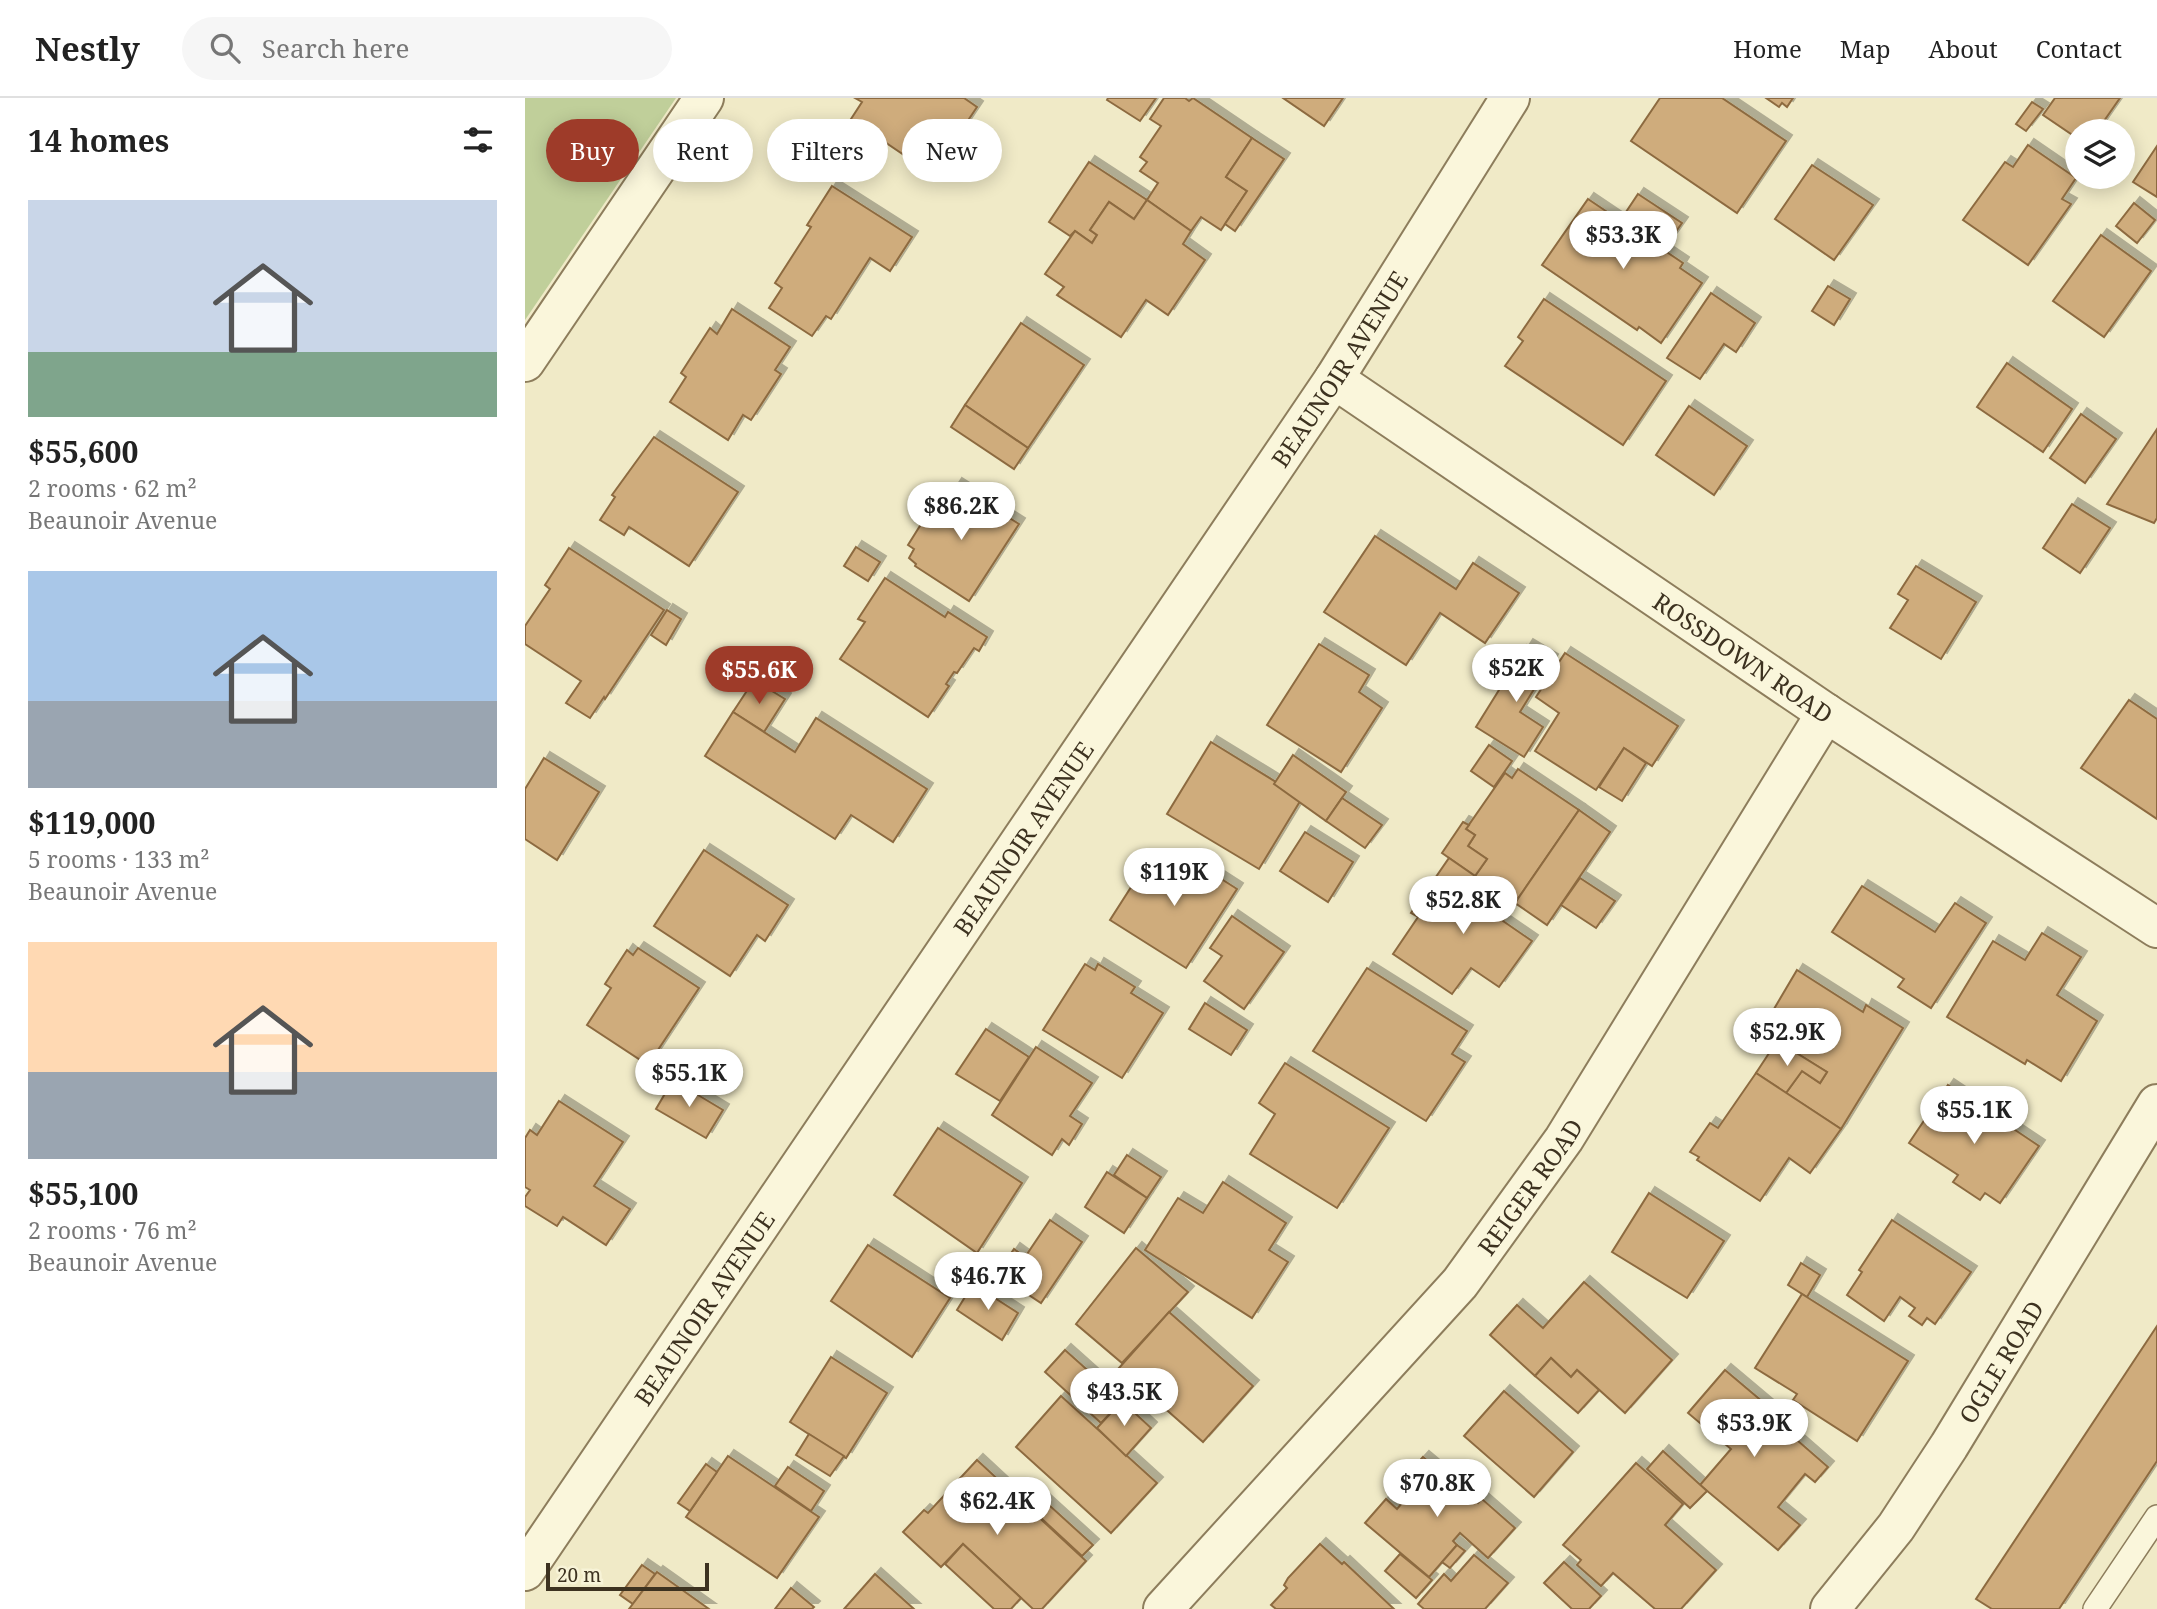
<!DOCTYPE html>
<html lang="en">
<head>
<meta charset="utf-8">
<style>
  :root { --surface:#fff; --page:#f6f6f6; --text:#222; --muted:#767676; --line:#e0e0e0; --accent:#9e3b29 }
  body { margin:0; font-family:"Noto Serif",serif; background:var(--page); color:var(--text); height:100vh; display:flex; flex-direction:column; font-size:26px; white-space:nowrap }
  * { box-sizing:border-box; margin:0 }
  p { font-size:23px; color:var(--muted) }
  .icon { flex:none; width:38px; height:38px; fill:none; stroke:currentColor; stroke-width:2; stroke-linecap:round; stroke-linejoin:round }
  .map { position:relative; flex:1; overflow:hidden }
  .drawer { display:flex; flex-direction:column; background:var(--surface); width:525px }
  .drawer>* { flex:none }
  .hud { position:absolute; left:21px; top:21px; width:665px; height:63px; display:flex; gap:14px }
  .buttons { position:absolute; left:1540px; top:21px; display:grid; gap:14px }
  .buttons a { display:grid; place-items:center; width:70px; height:70px; border-radius:50%; background:var(--surface); box-shadow:0 4px 18px #0003; font-size:35px }
  .scale { position:absolute; left:21px; bottom:18px; width:163px; box-sizing:border-box; padding-left:7px; border:4px solid #3d3220; border-top:0; font-size:19px; line-height:24px; white-space:nowrap; color:#3d3220; -webkit-text-stroke:5px #f7f3d7; paint-order:stroke }
  .price { position:absolute; translate:-50% -60px; padding:0 16px; border-radius:24px; background:#fff; color:#222; font-size:23px; line-height:46px; filter:drop-shadow(0 2px 4px #0008) }
  .price::after { content:''; position:absolute; left:50%; top:42px; width:21px; height:16px; margin-left:-10px; background:inherit; clip-path:polygon(0 0,100% 0,50% 100%) }
  .price.active { background:var(--accent); color:#fff }
  ul { padding:0; list-style:none }
  li { display:grid; align-content:center; gap:14px; height:371px; padding:0 28px }
  li span { display:grid; place-items:center; height:217px; border-radius:0px; color:#555 }
  li>.icon { margin-inline-start:auto }
  span .icon { width:126px; height:126px; fill:#fffc; stroke-width:1 }
  li b { font-size:30px }
  h2 { display:flex; justify-content:space-between; align-items:center; height:84px; padding:0 28px; font-size:30px }
  .pill { padding:0 24px; border-radius:32px; background:var(--surface); box-shadow:0 4px 18px #0003; font-size:24px; line-height:63px }
  .pill.active { background:var(--accent); color:#fff }
  header { display:flex; align-items:center; gap:42px; box-sizing:border-box; height:98px; padding:0 35px; background:var(--surface); border-bottom:2px solid var(--line) }
  header strong { font-size:33px }
  nav { display:flex; gap:38px; margin-inline-start:auto; font-size:24px }
  .search { width:490px; height:63px; background:var(--page); display:flex; align-items:center; gap:18px; box-sizing:border-box; padding:0 24px; border-radius:38px; color:var(--muted); font-size:26px }
  main { display:flex; flex:1; min-height:0 }
  .map>svg:first-child { display:block }
  .green { fill:#c0cf9a }
  .building { fill:#cfac7c; stroke:#8d6b40; stroke-width:2; filter:url(#shadow) }
  .lines { fill:none; stroke-linecap:round; stroke-linejoin:round }
  .service-casing { stroke:#8d7d5c; stroke-width:26 }
  .minor-casing { stroke:#8d7d5c; stroke-width:42 }
  .service { stroke:#faf6db; stroke-width:23 }
  .minor { stroke:#faf6db; stroke-width:38 }
  .labels { text-anchor:middle; dominant-baseline:central; stroke-width:7; stroke-linejoin:round; paint-order:stroke }
  .street-label { font-size:24px; fill:#3d3220; stroke:#f7f3d7 }
</style>
</head>
<body>
<header>
<strong>Nestly</strong>
<div class="search"><svg class="icon" aria-label="search" viewBox="0 0 24 24"><circle cx="10" cy="10" r="6"/><path d="M15 15l6 6"/></svg>Search here</div>
<nav><a>Home</a><a>Map</a><a>About</a><a>Contact</a></nav>
</header>
<main>
<section class="drawer">
<h2>14 homes<svg class="icon" aria-label="filters" viewBox="0 0 24 24"><path d="M4 7h16M4 17h16"/><circle cx="9" cy="7" r="2"/><circle cx="15" cy="17" r="2"/></svg></h2>
<ul>
<li><span style="background:linear-gradient(#c9d6e8 70%,#7fa58c 0)"><svg class="icon" aria-label="home" viewBox="0 0 24 24"><path d="M3 11l9-7 9 7M6 9v11h12V9"/></svg></span><div><b>$55,600</b><p>2 rooms · 62 m²</p><p>Beaunoir Avenue</p></div></li>
<li><span style="background:linear-gradient(#a9c7e8 60%,#9aa5b1 0)"><svg class="icon" aria-label="home" viewBox="0 0 24 24"><path d="M3 11l9-7 9 7M6 9v11h12V9"/></svg></span><div><b>$119,000</b><p>5 rooms · 133 m²</p><p>Beaunoir Avenue</p></div></li>
<li><span style="background:linear-gradient(#ffd9b3 60%,#9aa5b1 0)"><svg class="icon" aria-label="home" viewBox="0 0 24 24"><path d="M3 11l9-7 9 7M6 9v11h12V9"/></svg></span><div><b>$55,100</b><p>2 rooms · 76 m²</p><p>Beaunoir Avenue</p></div></li>
</ul>
</section>
<div class="map">
<svg width="1632" height="1511" viewBox="0 0 1632 1511">
  <defs>
    <filter id="shadow"><feDropShadow dx="6" dy="-6" stdDeviation="0" flood-color="#0004"/></filter>
  </defs>
  <rect width="100%" height="100%" fill="#f0eac7"/>
  <polygon class="green" points="0,0 151,0 0,222"/>
  <g class="building">
    <polygon points="330,0 439,0 452,9 407,76 326,21 337,4"/>
    <polygon points="583,0 631,0 615,23 582,2"/>
    <polygon points="639,0 660,0 664,3 668,0 727,40 701,79 722,93 696,132 676,119 666,133 622,102 633,85 615,73 622,64 615,59 636,28 625,21"/>
    <polygon points="758,0 818,0 799,28"/>
    <polygon points="1135,0 1197,0 1261,43 1212,115 1106,43"/>
    <polygon points="1241,0 1268,0 1262,9 1257,5 1254,9"/>
    <polygon points="1530,0 1595,0 1572,33 1552,33 1552,40 1518,17"/>
    <polygon points="1507,4 1518,11 1501,33 1491,26"/>
    <polygon points="727,40 759,61 710,133 700,126 722,93 701,79"/>
    <polygon points="1503,47 1551,80 1537,101 1546,106 1503,167 1438,122 1480,64 1488,69"/>
    <polygon points="1632,48 1632,99 1608,84"/>
    <polygon points="564,64 622,102 609,121 584,104 565,132 572,137 567,145 550,133 545,138 524,124"/>
    <polygon points="1287,67 1348,107 1309,162 1250,121"/>
    <polygon points="307,88 387,139 365,173 345,160 306,221 301,218 287,238 244,210 257,190 250,185 286,129 282,127"/>
    <polygon points="1113,96 1157,125 1140,149 1097,120"/>
    <polygon points="1063,101 1158,165 1155,170 1177,185 1136,245 1114,229 1112,232 1017,167"/>
    <polygon points="622,102 666,133 658,146 680,162 643,217 621,202 596,239 532,197 539,189 520,176 550,133 567,145 572,137 565,132 584,104 609,121"/>
    <polygon points="1609,105 1630,122 1612,145 1591,128"/>
    <polygon points="1576,137 1626,173 1579,239 1528,203"/>
    <polygon points="1303,188 1325,201 1309,227 1287,213"/>
    <polygon points="1186,195 1230,225 1211,254 1199,246 1175,281 1142,260"/>
    <polygon points="1019,201 1141,283 1098,347 980,268 998,243 993,239"/>
    <polygon points="207,211 265,249 250,272 256,276 226,322 218,317 203,342 145,304 161,279 156,275 185,230 192,236"/>
    <polygon points="496,225 559,267 503,350 440,307"/>
    <polygon points="1482,265 1547,311 1518,354 1452,309"/>
    <polygon points="440,307 503,350 489,371 426,329"/>
    <polygon points="1164,308 1222,348 1189,397 1131,357"/>
    <polygon points="1556,316 1591,341 1560,385 1525,360"/>
    <polygon points="1632,331 1632,420 1629,425 1582,406"/>
    <polygon points="129,339 213,394 164,468 104,429 99,437 75,422 90,399 87,397"/>
    <polygon points="431,386 494,426 444,503 390,468 391,466 384,460 389,451 383,447 403,415 409,420"/>
    <polygon points="1547,406 1585,430 1555,475 1518,450"/>
    <polygon points="850,438 931,491 948,465 994,495 960,545 915,515 881,567 799,514"/>
    <polygon points="331,449 355,464 343,483 319,468"/>
    <polygon points="44,450 139,512 80,601 79,599 65,620 41,605 56,583 0,546 0,528 25,491 20,487"/>
    <polygon points="1391,468 1451,504 1416,561 1365,530 1383,502 1373,496"/>
    <polygon points="360,480 420,519 423,514 462,539 454,553 449,550 432,575 429,574 421,586 424,588 403,619 315,561 340,524 333,521"/>
    <polygon points="142,512 156,521 141,547 126,537"/>
    <polygon points="794,546 844,577 834,594 857,610 816,674 742,627"/>
    <polygon points="1002,547 1027,562 995,614 1018,629 999,659 951,629"/>
    <polygon points="1040,555 1153,628 1127,668 1099,650 1071,692 1010,653 1034,615 1011,599"/>
    <polygon points="229,582 260,601 239,634 208,614"/>
    <polygon points="1604,602 1632,621 1632,721 1556,670"/>
    <polygon points="208,614 270,654 291,620 402,691 368,744 326,717 310,741 180,658"/>
    <polygon points="686,644 777,700 734,771 642,716"/>
    <polygon points="964,647 987,663 969,689 946,673"/>
    <polygon points="1099,650 1121,665 1097,703 1074,689"/>
    <polygon points="768,657 821,694 801,723 749,686"/>
    <polygon points="19,660 74,694 32,762 0,741 0,691"/>
    <polygon points="993,671 1054,712 990,805 950,778 962,761 943,748 950,737 941,731 980,675 987,680"/>
    <polygon points="817,700 857,727 840,750 801,723"/>
    <polygon points="1054,712 1085,734 1022,827 990,805"/>
    <polygon points="938,724 944,727 941,731 950,737 943,748 962,761 950,778 917,755"/>
    <polygon points="780,734 828,764 803,804 755,773"/>
    <polygon points="179,752 263,807 240,843 232,837 205,878 129,828"/>
    <polygon points="626,758 652,775 662,759 712,791 661,870 585,822"/>
    <polygon points="924,760 950,778 937,796 917,782 910,793 904,789"/>
    <polygon points="950,778 990,805 978,823 1007,843 974,889 946,870 927,896 868,856 893,819 886,815 904,789 910,793 917,782 937,796"/>
    <polygon points="1055,780 1090,803 1071,830 1036,807"/>
    <polygon points="1337,788 1410,834 1430,805 1461,825 1406,910 1373,889 1379,881 1307,834"/>
    <polygon points="707,818 759,854 719,911 679,883 697,858 685,850"/>
    <polygon points="1517,835 1556,859 1532,897 1572,923 1536,983 1502,962 1500,966 1422,919 1468,843 1500,862"/>
    <polygon points="113,850 174,890 123,967 62,927 86,890 80,886 102,852 108,857"/>
    <polygon points="560,866 570,872 573,866 610,889 606,895 638,915 597,980 518,932"/>
    <polygon points="842,870 942,933 927,956 940,964 901,1023 788,953"/>
    <polygon points="1272,872 1338,914 1341,907 1378,930 1316,1031 1261,995 1277,973 1295,985 1302,974 1236,933"/>
    <polygon points="680,905 722,932 706,957 664,931"/>
    <polygon points="461,931 504,959 475,1003 431,976"/>
    <polygon points="1252,943 1302,974 1295,985 1277,973 1261,995 1231,975"/>
    <polygon points="511,949 567,985 545,1018 557,1026 544,1047 537,1041 527,1057 467,1017"/>
    <polygon points="760,965 864,1030 812,1110 725,1056 750,1016 734,1005"/>
    <polygon points="1231,975 1316,1031 1285,1075 1264,1060 1235,1103 1172,1062 1174,1059 1165,1054 1185,1025 1193,1030"/>
    <polygon points="148,982 198,1012 181,1040 131,1011"/>
    <polygon points="1423,987 1514,1048 1475,1105 1460,1095 1455,1102 1428,1084 1433,1077 1384,1045"/>
    <polygon points="34,1003 98,1044 69,1088 105,1111 81,1147 38,1119 32,1128 0,1108 0,1099 5,1092 0,1089 0,1040 5,1032 12,1037"/>
    <polygon points="413,1030 497,1085 452,1155 369,1097"/>
    <polygon points="602,1057 636,1079 622,1100 589,1077"/>
    <polygon points="582,1074 622,1100 599,1135 560,1109"/>
    <polygon points="698,1084 761,1125 744,1152 763,1164 727,1220 620,1152 653,1100 678,1115"/>
    <polygon points="1124,1095 1199,1143 1162,1200 1087,1154"/>
    <polygon points="525,1122 557,1144 516,1205 472,1176 489,1151 500,1159"/>
    <polygon points="1367,1122 1446,1174 1410,1226 1402,1220 1397,1227 1384,1218 1390,1210 1375,1199 1359,1223 1322,1197 1337,1174 1334,1172"/>
    <polygon points="343,1147 425,1200 387,1259 306,1203"/>
    <polygon points="611,1150 663,1194 597,1265 551,1226"/>
    <polygon points="1276,1165 1295,1177 1282,1199 1263,1187"/>
    <polygon points="1059,1184 1147,1262 1100,1315 1052,1272 1046,1279 1026,1260 1010,1278 965,1237 992,1207 1018,1230"/>
    <polygon points="448,1186 493,1215 477,1242 432,1212"/>
    <polygon points="1277,1196 1383,1263 1332,1343 1268,1302 1272,1296 1230,1270"/>
    <polygon points="644,1214 728,1288 678,1344 594,1270"/>
    <polygon points="1632,1228 1632,1363 1534,1511 1467,1511 1451,1501"/>
    <polygon points="540,1252 597,1303 576,1325 520,1274"/>
    <polygon points="306,1259 362,1295 321,1360 265,1324"/>
    <polygon points="1026,1260 1046,1279 1052,1272 1074,1292 1053,1315 1010,1278"/>
    <polygon points="1200,1272 1245,1310 1241,1315 1303,1369 1290,1384 1280,1376 1253,1409 1275,1427 1253,1452 1175,1387 1206,1351 1163,1315"/>
    <polygon points="979,1293 1048,1354 1009,1399 939,1338"/>
    <polygon points="536,1298 632,1385 586,1435 491,1349"/>
    <polygon points="597,1303 626,1330 601,1358 572,1330"/>
    <polygon points="284,1336 319,1358 305,1378 271,1357"/>
    <polygon points="1138,1353 1182,1393 1165,1410 1122,1371"/>
    <polygon points="203,1358 294,1419 252,1480 161,1419"/>
    <polygon points="898,1359 953,1405 957,1401 990,1430 963,1460 935,1435 928,1443 932,1447 904,1479 840,1425 861,1401 872,1411 882,1399 871,1389"/>
    <polygon points="452,1362 561,1463 517,1511 508,1511 438,1446 416,1469 378,1434 399,1412 403,1415"/>
    <polygon points="1111,1365 1158,1406 1140,1427 1191,1472 1156,1511 1130,1511 1088,1475 1076,1488 1052,1467 1056,1462 1038,1447"/>
    <polygon points="181,1366 192,1374 165,1413 153,1405"/>
    <polygon points="263,1369 299,1393 286,1413 250,1388"/>
    <polygon points="513,1397 568,1447 557,1458 503,1408"/>
    <polygon points="438,1446 496,1500 486,1511 469,1511 420,1466"/>
    <polygon points="795,1446 817,1466 819,1464 869,1511 751,1511 746,1507 762,1490 759,1487 763,1480"/>
    <polygon points="932,1447 940,1453 925,1470 917,1464"/>
    <polygon points="875,1456 907,1482 891,1500 860,1473"/>
    <polygon points="949,1457 983,1485 960,1511 899,1511 893,1506 919,1476 926,1483"/>
    <polygon points="1039,1464 1076,1498 1064,1511 1047,1511 1019,1485"/>
    <polygon points="117,1467 130,1476 108,1506 95,1497"/>
    <polygon points="132,1474 184,1511 104,1511"/>
    <polygon points="350,1476 389,1511 319,1511"/>
    <polygon points="266,1490 289,1509 287,1511 250,1511"/>
  </g>
  <g class="lines">
    <defs>
      <polyline id="service" points="1570,1511 1632,1419"/>
      <g id="minor">
        <polyline points="0,264 179,0"/>
        <path id="s1" d="M 809,281 L 1301,615 L 1632,830"/>
        <path id="s2" d="M 0,1473 L 809,281 L 985,0"/>
        <path id="s3" d="M 638,1511 L 935,1185 L 1039,1041 L 1301,615"/>
        <path id="s4" d="M 1305,1511 L 1371,1429 L 1424,1348 L 1632,1006"/>
      </g>
    </defs>
    <use href="#service" class="service-casing"/>
    <use href="#minor" class="minor-casing"/>
    <use href="#service" class="service"/>
    <use href="#minor" class="minor"/>
  </g>
  <g class="labels">
    <g class="street-label">
      <text stroke="none"><textPath href="#s2" startOffset="1452">BEAUNOIR AVENUE</textPath></text>
      <text stroke="none"><textPath href="#s1" startOffset="495">ROSSDOWN ROAD</textPath></text>
      <text stroke="none"><textPath href="#s2" startOffset="886">BEAUNOIR AVENUE</textPath></text>
      <text stroke="none"><textPath href="#s3" startOffset="560">REIGER ROAD</textPath></text>
      <text stroke="none"><textPath href="#s2" startOffset="318">BEAUNOIR AVENUE</textPath></text>
      <text stroke="none"><textPath href="#s4" startOffset="301">OGLE ROAD</textPath></text>
    </g>
  </g>
</svg>
<div class="buttons">
<a><svg class="icon" aria-label="layers" viewBox="0 0 24 24"><path d="M12 4l9 5-9 5-9-5zM3 14l9 5 9-5"/></svg></a>
</div>
<div class="scale">20 m</div>
<b class="price" style="left:1098px;top:173px">$53.3K</b>
<b class="price" style="left:436px;top:444px">$86.2K</b>
<b class="price" style="left:991px;top:606px">$52K</b>
<b class="price active" style="left:234px;top:608px">$55.6K</b>
<b class="price" style="left:649px;top:810px">$119K</b>
<b class="price" style="left:938px;top:838px">$52.8K</b>
<b class="price" style="left:1262px;top:970px">$52.9K</b>
<b class="price" style="left:164px;top:1011px">$55.1K</b>
<b class="price" style="left:1449px;top:1048px">$55.1K</b>
<b class="price" style="left:463px;top:1214px">$46.7K</b>
<b class="price" style="left:599px;top:1330px">$43.5K</b>
<b class="price" style="left:1229px;top:1361px">$53.9K</b>
<b class="price" style="left:912px;top:1421px">$70.8K</b>
<b class="price" style="left:472px;top:1439px">$62.4K</b>
<div class="hud">
<a class="pill active">Buy</a>
<a class="pill">Rent</a>
<a class="pill">Filters</a>
<a class="pill">New</a>
</div>
</div>
</main>
</body>
</html>
